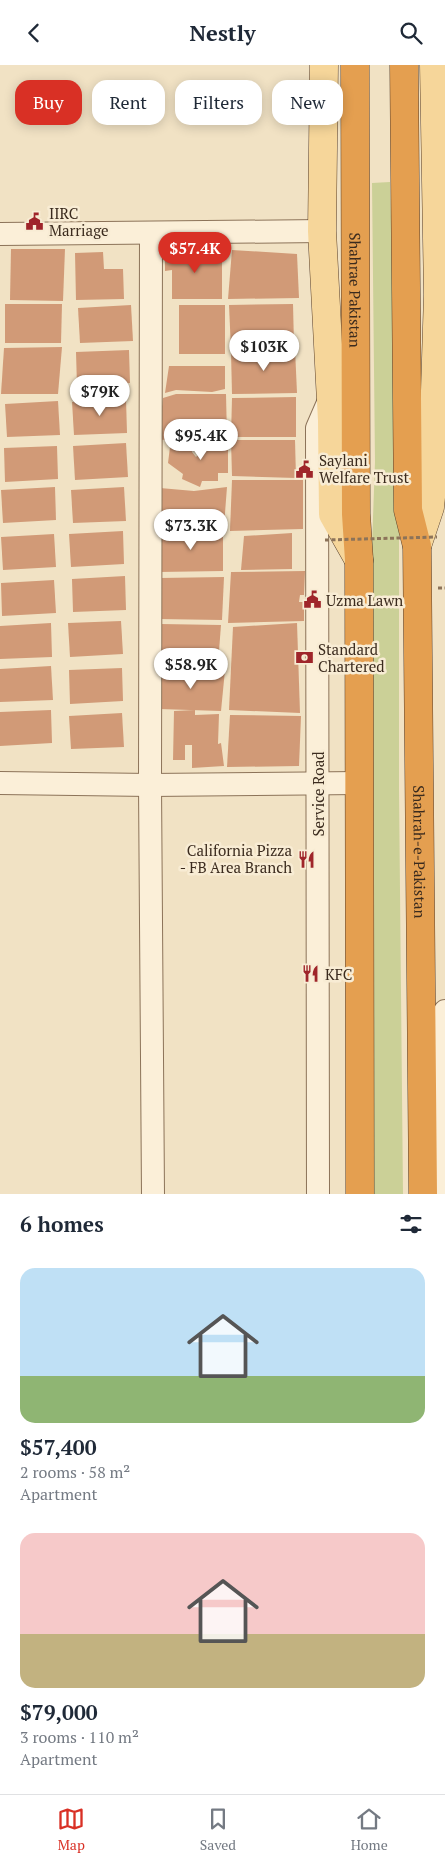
<!DOCTYPE html>
<html lang="en">
<head>
<meta charset="utf-8">
<style>
  :root { --surface:#fff; --page:#f2f2f3; --text:#1f2937; --muted:#747a83; --line:#e0e1e3; --accent:#d93025 }
  body { margin:0; font-family:"PT Serif",serif; background:var(--page); color:var(--text); height:100vh; display:flex; flex-direction:column; font-size:19px; white-space:nowrap }
  * { box-sizing:border-box; margin:0 }
  p { font-size:16px; color:var(--muted) }
  .icon { flex:none; width:28px; height:28px; fill:none; stroke:currentColor; stroke-width:2; stroke-linecap:round; stroke-linejoin:round }
  .map { position:relative; height:1129px; overflow:hidden }
  .sheet { display:flex; flex-direction:column; background:var(--surface); flex:1 }
  .sheet>* { flex:none }
  .top-card { position:absolute; left:15px; top:15px; width:415px; height:45px; display:flex; gap:10px }
  .price { position:absolute; translate:-50% -42px; padding:0 11px; border-radius:18px; background:#fff; color:#222; font-size:16px; line-height:32px; filter:drop-shadow(0 1px 2px #0008) }
  .price::after { content:''; position:absolute; left:50%; top:30px; width:15px; height:11px; margin-left:-8px; background:inherit; clip-path:polygon(0 0,100% 0,50% 100%) }
  .price.active { background:var(--accent); color:#fff }
  ul { padding:0; list-style:none }
  li { display:grid; align-content:center; gap:10px; height:265px; padding:0 20px }
  li span { display:grid; place-items:center; height:155px; border-radius:15px; color:#555 }
  li>.icon { margin-inline-start:auto }
  span .icon { width:90px; height:90px; fill:#fffc; stroke-width:1 }
  li b { font-size:21px }
  h2 { display:flex; justify-content:space-between; align-items:center; height:60px; padding:0 20px; font-size:21px }
  .pill { padding:0 18px; border-radius:15px; background:var(--surface); box-shadow:0 2px 12px #0003; font-size:18px; line-height:45px }
  .pill.active { background:var(--accent); color:#fff }
  header { display:flex; justify-content:space-between; align-items:center; height:65px; padding:0 20px; background:var(--surface); font-size:22px; font-weight:800 }
  .dock { display:flex; justify-content:space-around; align-items:center; height:70px; border-top:1px solid var(--line); background:var(--surface); font-size:14px; color:var(--muted) }
  .dock a { display:grid; justify-items:center; gap:2px }
  .dock .active { color:var(--accent) }
  .map>svg:first-child { display:block }
  .green { fill:#cbd097 }
  .building { fill:#d19a77 }
  .lines { fill:none; stroke-linecap:round; stroke-linejoin:round }
  .minor-casing { stroke:#8c7359; stroke-width:24 }
  .major-casing { stroke:#5a412d; stroke-width:29 }
  .highway-casing { stroke:#5a412d; stroke-width:29 }
  .path { stroke:#8c7359; stroke-width:3; stroke-dasharray:4 2.5; stroke-linecap:butt }
  .minor { stroke:#fbefd8; stroke-width:22 }
  .major { stroke:#f6d69a; stroke-width:28 }
  .highway { stroke:#e49f50; stroke-width:28 }
  .path-bridge { stroke:#8c7359; stroke-width:3; stroke-dasharray:4 2.5; stroke-linecap:butt }
  .labels { text-anchor:middle; dominant-baseline:central; stroke-width:5; stroke-linejoin:round; paint-order:stroke }
  .poi-label { font-size:15px; fill:#3b2b1e; stroke:#f8ecd4; text-anchor:start }
  .street-label { font-size:15px; fill:#3b2b1e; stroke:#f8ecd4 }
</style>
</head>
<body>
<header><svg class="icon" aria-label="back" viewBox="0 0 24 24"><path d="M15 5l-7 7 7 7"/></svg>Nestly<svg class="icon" aria-label="search" viewBox="0 0 24 24"><circle cx="10" cy="10" r="6"/><path d="M15 15l6 6"/></svg></header>
<div class="map">
<svg width="445" height="1129" viewBox="0 0 445 1129">
  <rect width="100%" height="100%" fill="#f1e2c4"/>
  <polygon class="green" points="390,117 399,438 399,724 403,1129 372,1129 371,508 375,397 372,118"/>
  <g class="building">
    <polygon points="11,184 65,184 63,236 10,235"/>
    <polygon points="232,185 297,189 299,233 228,234"/>
    <polygon points="165,186 222,186 222,234 172,234 172,205 165,206"/>
    <polygon points="103,187 104,204 123,204 124,234 76,235 75,188"/>
    <polygon points="5,239 62,239 61,278 5,278"/>
    <polygon points="293,239 294,280 231,285 229,240"/>
    <polygon points="131,240 133,276 80,278 78,243"/>
    <rect x="179" y="240" width="46" height="49"/>
    <polygon points="62,282 58,329 1,329 4,283"/>
    <polygon points="295,284 297,328 232,329 231,287"/>
    <polygon points="129,285 130,318 77,321 76,287"/>
    <polygon points="169,301 225,301 225,324 212,327 176,325 165,328"/>
    <polygon points="176,329 226,329 227,372 158,375 163,333"/>
    <polygon points="296,332 296,372 231,372 232,333"/>
    <polygon points="126,334 127,368 74,370 72,337"/>
    <polygon points="58,336 60,370 7,372 5,339"/>
    <polygon points="203,375 228,375 228,408 218,408 218,416 202,416 200,422 182,414 183,409 168,398 170,382 191,378 192,387 196,392 203,385"/>
    <polygon points="231,375 295,375 296,413 232,411"/>
    <polygon points="126,378 128,412 75,415 73,381"/>
    <polygon points="57,381 58,414 5,417 4,383"/>
    <polygon points="232,415 303,415 303,464 230,466"/>
    <polygon points="55,422 56,455 3,458 1,425"/>
    <polygon points="124,422 126,456 73,458 71,425"/>
    <polygon points="227,422 224,461 158,460 160,423 194,426"/>
    <polygon points="123,466 124,499 71,502 69,469"/>
    <polygon points="161,466 223,466 223,506 159,507"/>
    <polygon points="292,468 292,504 241,505 244,471"/>
    <polygon points="54,469 56,502 3,505 1,472"/>
    <polygon points="305,506 304,530 300,530 299,537 304,537 304,556 228,558 231,507"/>
    <polygon points="125,511 126,545 73,547 72,514"/>
    <polygon points="224,512 222,555 158,554 160,513"/>
    <polygon points="54,515 56,548 2,551 1,518"/>
    <polygon points="121,556 123,589 70,592 68,558"/>
    <polygon points="51,558 52,592 0,594 0,561"/>
    <polygon points="297,558 300,648 229,645 233,562"/>
    <polygon points="161,559 221,560 218,599 159,599"/>
    <polygon points="51,601 53,635 0,637 0,604"/>
    <polygon points="122,603 123,636 70,639 69,605"/>
    <polygon points="160,604 225,605 221,646 159,644"/>
    <polygon points="51,645 52,678 0,681 0,647"/>
    <polygon points="195,645 195,650 219,649 218,679 221,678 224,701 192,703 192,680 185,680 185,695 173,695 174,646"/>
    <polygon points="122,648 124,682 71,684 69,651"/>
    <polygon points="230,650 301,651 299,701 227,702"/>
  </g>
  <g class="lines">
    <defs>
      <g id="minor">
        <polyline points="0,169 322,166"/>
        <polyline points="151,169 150,720 153,1129"/>
        <polyline points="0,718 150,720 359,718"/>
        <polyline points="318,1129 317,363 330,333"/>
        <polyline points="444,1129 445,946"/>
      </g>
      <g id="major">
        <polyline points="324,0 322,166 332,355 333,449 359,495"/>
        <polyline points="417,481 430,442 432,422 438,230 434,0"/>
      </g>
      <g id="highway">
        <path id="s1" d="M 355,0 L 356,449 L 359,495 L 360,1129"/>
        <path id="s2" d="M 404,0 L 408,445 L 417,481 L 423,1129"/>
      </g>
    </defs>
    <use href="#minor" class="minor-casing"/>
    <use href="#major" class="major-casing"/>
    <use href="#highway" class="highway-casing"/>
    <polyline class="path" points="438,523 445,523"/>
    <use href="#minor" class="minor"/>
    <use href="#major" class="major"/>
    <use href="#highway" class="highway"/>
    <polyline class="path-bridge" points="325,475 437,472"/>
  </g>
  <defs>
    <symbol id="civic-bare" viewBox="-9 -9 18 18"><path d="M-.6-6.5H3V-4.5H.6V-3L4-1V1h2V6H-6V1h2V-1L-.6-3ZM-1.2 2.5V6h2.4V2.5Z" fill="#9f252a" stroke="#f8ecd4" stroke-width="2.5" paint-order="stroke"/></symbol>
    <symbol id="bank-bare" viewBox="-9 -9 18 18"><path d="M-6-4H6V4H-6ZM0-2.3a2.3 2.3 0 1 0 0 4.6a2.3 2.3 0 1 0 0-4.6Z" fill="#9f252a" stroke="#f8ecd4" stroke-width="2.5" paint-order="stroke"/></symbol>
    <symbol id="restaurant-bare" viewBox="-9 -9 18 18"><path d="M-5-6h1v4h1v-4h1v4h1v-4h1v5L-1.5 .5V6h-2V.5L-5-1ZM5-6V6H3V1.5H1.5Q1.5-4 5-6Z" fill="#9f252a" stroke="#f8ecd4" stroke-width="2.5" paint-order="stroke"/></symbol>
  </defs>
  <g fill-rule="evenodd">
    <use href="#civic-bare" x="22" y="144" width="25" height="25"/>
    <use href="#civic-bare" x="292" y="392" width="25" height="25"/>
    <use href="#civic-bare" x="300" y="522" width="25" height="25"/>
    <use href="#bank-bare" x="292" y="580" width="25" height="25"/>
    <use href="#restaurant-bare" x="294" y="782" width="25" height="25"/>
    <use href="#restaurant-bare" x="298" y="896" width="25" height="25"/>
  </g>
  <g class="labels">
    <g class="poi-label">
      <text x="49" y="148">IIRC<tspan x="49" dy="17">Marriage</tspan></text>
      <text x="319" y="395">Saylani<tspan x="319" dy="17">Welfare Trust</tspan></text>
      <text x="326" y="535">Uzma Lawn</text>
      <text x="318" y="584">Standard<tspan x="318" dy="17">Chartered</tspan></text>
      <text x="292" y="785" text-anchor="end">California Pizza<tspan x="292" dy="17">- FB Area Branch</tspan></text>
      <text x="325" y="909">KFC</text>
    </g>
    <g class="street-label">
      <text stroke="none"><textPath href="#s1" startOffset="225">Shahrae Pakistan</textPath></text>
      <text transform="translate(318 729) rotate(-90)">Service Road</text>
      <text stroke="none"><textPath href="#s2" startOffset="788">Shahrah-e-Pakistan</textPath></text>
    </g>
  </g>
</svg>
<b class="price active" style="left:195px;top:209px">$57.4K</b>
<b class="price" style="left:264px;top:307px">$103K</b>
<b class="price" style="left:100px;top:352px">$79K</b>
<b class="price" style="left:201px;top:396px">$95.4K</b>
<b class="price" style="left:191px;top:486px">$73.3K</b>
<b class="price" style="left:191px;top:625px">$58.9K</b>
<div class="top-card">
<a class="pill active">Buy</a>
<a class="pill">Rent</a>
<a class="pill">Filters</a>
<a class="pill">New</a>
</div>
</div>
<section class="sheet">
<h2>6 homes<svg class="icon" aria-label="filters" viewBox="0 0 24 24"><path d="M4 7h16M4 17h16"/><circle cx="9" cy="7" r="2"/><circle cx="15" cy="17" r="2"/></svg></h2>
<ul>
<li><span style="background:linear-gradient(#bfe0f5 70%,#8fb573 0)"><svg class="icon" aria-label="home" viewBox="0 0 24 24"><path d="M3 11l9-7 9 7M6 9v11h12V9"/></svg></span><div><b>$57,400</b><p>2 rooms · 58 m²</p><p>Apartment</p></div></li>
<li><span style="background:linear-gradient(#f6c9c9 65%,#c2b280 0)"><svg class="icon" aria-label="home" viewBox="0 0 24 24"><path d="M3 11l9-7 9 7M6 9v11h12V9"/></svg></span><div><b>$79,000</b><p>3 rooms · 110 m²</p><p>Apartment</p></div></li>
</ul>
</section>
<nav class="dock">
<a class="active"><svg class="icon" aria-label="map" viewBox="0 0 24 24"><path d="M3 6l6-2 6 2 6-2v14l-6 2-6-2-6 2zM9 4v14M15 6v14"/></svg>Map</a>
<a><svg class="icon" aria-label="saved" viewBox="0 0 24 24"><path d="M7 4h10v16l-5-4-5 4z"/></svg>Saved</a>
<a><svg class="icon" aria-label="home" viewBox="0 0 24 24"><path d="M3 11l9-7 9 7M6 9v11h12V9"/></svg>Home</a>
</nav>
</body>
</html>
